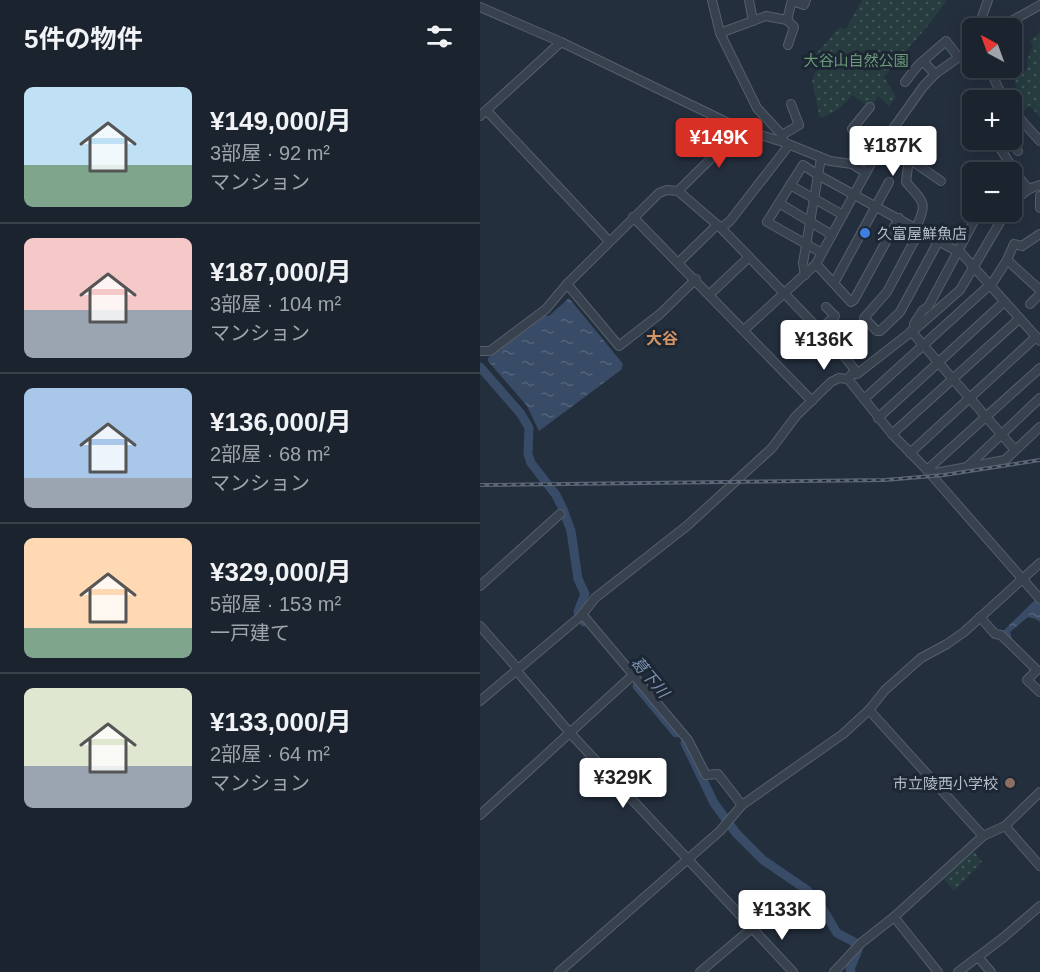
<!DOCTYPE html>
<html lang="ja">
<head>
<meta charset="utf-8">
<style>
  :root { --surface:#1b232e; --page:#282f3a; --text:#f1f3f6; --muted:#a0a4aa; --line:#39404a; --accent:#d93025 }
  body { margin:0; font-family:Arial,"Noto Sans JP",sans-serif; background:var(--page); color:var(--text); height:100vh; display:flex; flex-direction:column; font-size:22px; white-space:nowrap }
  * { box-sizing:border-box; margin:0 }
  p { font-size:20px; color:var(--muted) }
  .icon { flex:none; width:33px; height:33px; fill:none; stroke:currentColor; stroke-width:2; stroke-linecap:round; stroke-linejoin:round }
  .map { position:relative; flex:1; overflow:hidden }
  .side { display:flex; flex-direction:column; background:var(--surface); width:480px }
  .side>* { flex:none }
  .needle { width:39px; rotate:319deg }
  .buttons { position:absolute; left:482px; top:18px; display:grid; gap:12px }
  .buttons a { display:grid; place-items:center; width:60px; height:60px; border-radius:9px; background:var(--surface); box-shadow:0 3px 15px #0003,0 0 0 2px var(--line); font-size:30px }
  .price { position:absolute; translate:-50% -51px; padding:0 14px; border-radius:6px; background:#fff; color:#222; font-size:20px; line-height:39px; filter:drop-shadow(0 2px 3px #0008) }
  .price::after { content:''; position:absolute; left:50%; top:36px; width:18px; height:14px; margin-left:-9px; background:inherit; clip-path:polygon(0 0,100% 0,50% 100%) }
  .price.active { background:var(--accent); color:#fff }
  ul { padding:0; list-style:none }
  li { display:flex; align-items:center; gap:18px; height:150px; padding:0 24px }
  li+li { border-top:2px solid var(--line) }
  li span { display:grid; place-items:center; flex:none; width:168px; height:120px; border-radius:9px; color:#555 }
  li>.icon { margin-inline-start:auto }
  span .icon { width:72px; height:72px; fill:#fffc; stroke-width:1 }
  li b { font-size:26px }
  h2 { display:flex; justify-content:space-between; align-items:center; height:72px; padding:0 24px; font-size:26px }
  main { display:flex; flex:1; min-height:0 }
  .map>svg:first-child { display:block }
  .grass { fill:url(#grass-dots) }
  .water { fill:url(#water-ripples) }
  .lines { fill:none; stroke-linecap:round; stroke-linejoin:round }
  .river { stroke:#394c67; stroke-width:9 }
  .minor-casing { stroke:#565f6c; stroke-width:10 }
  .minor { stroke:#38414e; stroke-width:8 }
  .rail-casing { stroke:#5a6575; stroke-width:4 }
  .rail { stroke:#1d2633; stroke-width:1.5; stroke-dasharray:4.5; stroke-linecap:butt }
  .shop-dot { fill:#3f7fe0; stroke:#1d2633; stroke-width:2 }
  .education-dot { fill:#8d6e63; stroke:#1d2633; stroke-width:2 }
  .labels { text-anchor:middle; dominant-baseline:central; stroke-width:6; stroke-linejoin:round; paint-order:stroke }
  .park-label { font-size:15px; fill:#6b9a76; stroke:#1d2633 }
  .poi-label { font-size:15px; fill:#b4bcc9; stroke:#1d2633; text-anchor:start }
  .neighbourhood-label { font-size:16px; font-weight:bold; fill:#d59563; stroke:#1d2633 }
  .water-label { font-size:16px; font-style:italic; fill:#7c92b1; stroke:#1d2633 }
</style>
</head>
<body>
<main>
<section class="side">
<h2>5件の物件<svg class="icon" aria-label="filters" viewBox="0 0 24 24"><path d="M4 7h16M4 17h16"/><circle cx="9" cy="7" r="2"/><circle cx="15" cy="17" r="2"/></svg></h2>
<ul>
<li><span style="background:linear-gradient(#bfe0f5 65%,#7fa58c 0)"><svg class="icon" aria-label="home" viewBox="0 0 24 24"><path d="M3 11l9-7 9 7M6 9v11h12V9"/></svg></span><div><b>¥149,000/月</b><p>3部屋 · 92 m²</p><p>マンション</p></div></li>
<li><span style="background:linear-gradient(#f6c9c9 60%,#9aa5b1 0)"><svg class="icon" aria-label="home" viewBox="0 0 24 24"><path d="M3 11l9-7 9 7M6 9v11h12V9"/></svg></span><div><b>¥187,000/月</b><p>3部屋 · 104 m²</p><p>マンション</p></div></li>
<li><span style="background:linear-gradient(#a9c7e8 75%,#9aa5b1 0)"><svg class="icon" aria-label="home" viewBox="0 0 24 24"><path d="M3 11l9-7 9 7M6 9v11h12V9"/></svg></span><div><b>¥136,000/月</b><p>2部屋 · 68 m²</p><p>マンション</p></div></li>
<li><span style="background:linear-gradient(#ffd9b3 75%,#7fa58c 0)"><svg class="icon" aria-label="home" viewBox="0 0 24 24"><path d="M3 11l9-7 9 7M6 9v11h12V9"/></svg></span><div><b>¥329,000/月</b><p>5部屋 · 153 m²</p><p>一戸建て</p></div></li>
<li><span style="background:linear-gradient(#dfe7d0 65%,#9aa5b1 0)"><svg class="icon" aria-label="home" viewBox="0 0 24 24"><path d="M3 11l9-7 9 7M6 9v11h12V9"/></svg></span><div><b>¥133,000/月</b><p>2部屋 · 64 m²</p><p>マンション</p></div></li>
</ul>
</section>
<div class="map">
<svg width="560" height="972" viewBox="0 0 560 972">
  <defs>
    <pattern id="grass-dots" width="8" height="8" patternUnits="userSpaceOnUse" patternTransform="scale(1.5)"><rect width="8" height="8" fill="#263c3f"/><path d="M2 2h.1M6 6h.1" fill="none" stroke="#435659" stroke-width="1.8" stroke-linecap="round"/></pattern>
    <pattern id="water-ripples" width="26" height="14" patternUnits="userSpaceOnUse" patternTransform="scale(1.5)"><rect width="26" height="14" fill="#394c67"/><path d="M2 4q2-2 4 0t4 0M15 11q2-2 4 0t4 0" fill="none" stroke="#53647b"/></pattern>
  </defs>
  <rect width="100%" height="100%" fill="#242f3e"/>
  <g class="grass">
    <path d="M 382,0 L 467,0 C 448,28 425,51 404,77 L 416,97 L 409,106 L 398,96 L 391,108 L 372,95 C 363,107 353,114 340,118 L 332,82 L 338,65 L 334,62 L 336,54 L 359,28 L 366,29 Z"/>
    <polygon points="560,33 560,117 550,106 539,115 531,105 531,100 528,100 525,96 537,88 534,79 547,69 548,58 553,46 550,40"/>
    <polygon points="492,849 502,862 474,891 462,877"/>
  </g>
  <g class="water">
    <polygon points="89,298 143,364 141,370 59,431 47,406 8,361 8,358 63,315 69,316"/>
    <polygon points="557,598 560,602 560,622 556,619 548,617 530,632 533,642 523,631"/>
  </g>
  <g class="lines">
    <g class="river">
      <polyline points="0,367 41,414 49,428 48,454 51,463 76,495 83,509 91,531 98,579 105,594 98,612 104,622"/>
      <polyline points="157,686 196,733"/>
      <polyline points="205,743 234,803 256,833 283,860 327,890 340,904 357,933 376,943 378,950 370,969 371,972"/>
    </g>
    <defs>
      <g id="minor">
        <polyline points="232,0 240,33 277,108 302,135 303,142"/>
        <polyline points="269,0 273,21"/>
        <polyline points="312,1 324,5 326,0"/>
        <polyline points="0,7 81,42 261,129 303,142 350,161 372,164 386,173"/>
        <polyline points="307,20 314,27 308,45"/>
        <polyline points="498,28 508,0"/>
        <polyline points="519,28 560,5"/>
        <polyline points="240,33 286,16 307,20 312,0"/>
        <polyline points="443,61 466,41 479,58"/>
        <polyline points="509,68 524,100"/>
        <path d="M 425,82 C 431,75 435,67 443,61 L 455,74"/>
        <polyline points="390,107 372,129 393,152"/>
        <polyline points="531,109 560,141"/>
        <polyline points="7,111 129,241"/>
        <polyline points="0,116 81,42"/>
        <polyline points="531,129 541,121"/>
        <path d="M 411,131 L 425,140 L 429,159 L 426,182 C 444,203 448,202 436,228"/>
        <polyline points="302,135 319,125 311,104"/>
        <path d="M 518,140 L 515,142 C 528,157 534,175 549,189"/>
        <polyline points="528,140 538,151"/>
        <polyline points="429,159 461,181"/>
        <polyline points="372,164 381,162 397,149"/>
        <polyline points="310,185 363,215"/>
        <polyline points="198,191 261,129"/>
        <polyline points="560,196 560,208"/>
        <polyline points="299,203 352,235"/>
        <polyline points="531,203 549,189 560,185"/>
        <polyline points="153,217 332,401"/>
        <polyline points="241,228 250,221 309,145"/>
        <polyline points="440,230 407,292 384,318 397,331 400,331 420,312 459,240"/>
        <polyline points="342,253 287,222 323,165 338,175 482,254 560,341"/>
        <polyline points="527,260 534,244 542,246 560,234"/>
        <polyline points="199,262 237,225"/>
        <polyline points="336,264 371,302 374,300 419,218"/>
        <polyline points="325,275 323,263 341,158"/>
        <polyline points="354,283 409,182"/>
        <polyline points="87,284 139,346 180,314 216,279"/>
        <polyline points="230,294 269,257"/>
        <polyline points="550,304 560,294"/>
        <polyline points="435,327 434,324 443,310 448,307 499,212"/>
        <polyline points="264,330 336,264 400,147 443,87 455,74 492,48"/>
        <polyline points="340,330 355,316 346,307"/>
        <polyline points="431,331 535,450"/>
        <polyline points="321,340 336,326"/>
        <polyline points="0,351 10,351 66,309 87,284 179,193 187,190 198,191 241,228 360,351 375,370 368,379"/>
        <polyline points="373,374 377,374 440,325 480,290 526,212"/>
        <polyline points="384,399 513,282 527,260 560,290"/>
        <polyline points="398,418 524,302"/>
        <polyline points="412,434 539,319"/>
        <polyline points="430,453 556,337"/>
        <polyline points="487,467 560,398"/>
        <polyline points="447,470 560,368"/>
        <polyline points="449,472 455,473 525,460 560,427"/>
        <polyline points="0,586 80,514"/>
        <polyline points="102,614 208,740 226,775 238,774 262,805"/>
        <polyline points="500,617 515,634 521,635 557,670 547,680 560,692"/>
        <polyline points="0,626 38,669"/>
        <polyline points="36,670 90,733 313,972"/>
        <polyline points="0,701 101,616 115,598 208,525 292,448 316,416 351,382 359,378 368,379 412,434 447,470 560,599"/>
        <polyline points="389,710 503,836"/>
        <polyline points="0,815 153,675"/>
        <polyline points="525,826 560,866"/>
        <polyline points="414,917 458,972"/>
        <polyline points="498,957 511,972"/>
        <polyline points="79,972 240,831 262,805 363,734 389,710 405,690 441,658 467,644 484,632 560,563"/>
        <polyline points="220,972 272,928"/>
        <polyline points="354,972 381,943 414,917 503,836 525,826 560,792"/>
        <polyline points="478,972 524,937 560,906"/>
      </g>
    </defs>
    <use href="#minor" class="minor-casing"/>
    <use href="#minor" class="minor"/>
    <defs>
      <polyline id="rail" points="0,485 405,480 464,475 560,460"/>
    </defs>
    <use href="#rail" class="rail-casing"/>
    <use href="#rail" class="rail"/>
  </g>
  <circle class="shop-dot" cx="385" cy="233" r="6"/>
  <circle class="education-dot" cx="530" cy="783" r="6"/>
  <g class="labels">
    <g class="park-label">
      <text x="376" y="60">大谷山自然公園</text>
    </g>
    <g class="poi-label">
      <text x="397" y="233">久富屋鮮魚店</text>
      <text x="518" y="783" text-anchor="end">市立陵西小学校</text>
    </g>
    <g class="neighbourhood-label">
      <text x="182" y="338">大谷</text>
    </g>
    <g class="water-label">
      <text transform="translate(170 677) rotate(50)">葛下川</text>
    </g>
  </g>
</svg>
<div class="buttons">
<a><svg class="needle" viewBox="-14 -14 28 28"><path d="M0-13l5 13h-10z" fill="#e53935"/><path d="M0 13l5-13h-10z" fill="#a0a4aa"/></svg></a>
<a>+</a>
<a>−</a>
</div>
<b class="price active" style="left:239px;top:169px">¥149K</b>
<b class="price" style="left:413px;top:177px">¥187K</b>
<b class="price" style="left:344px;top:371px">¥136K</b>
<b class="price" style="left:143px;top:809px">¥329K</b>
<b class="price" style="left:302px;top:941px">¥133K</b>
</div>
</main>
</body>
</html>
